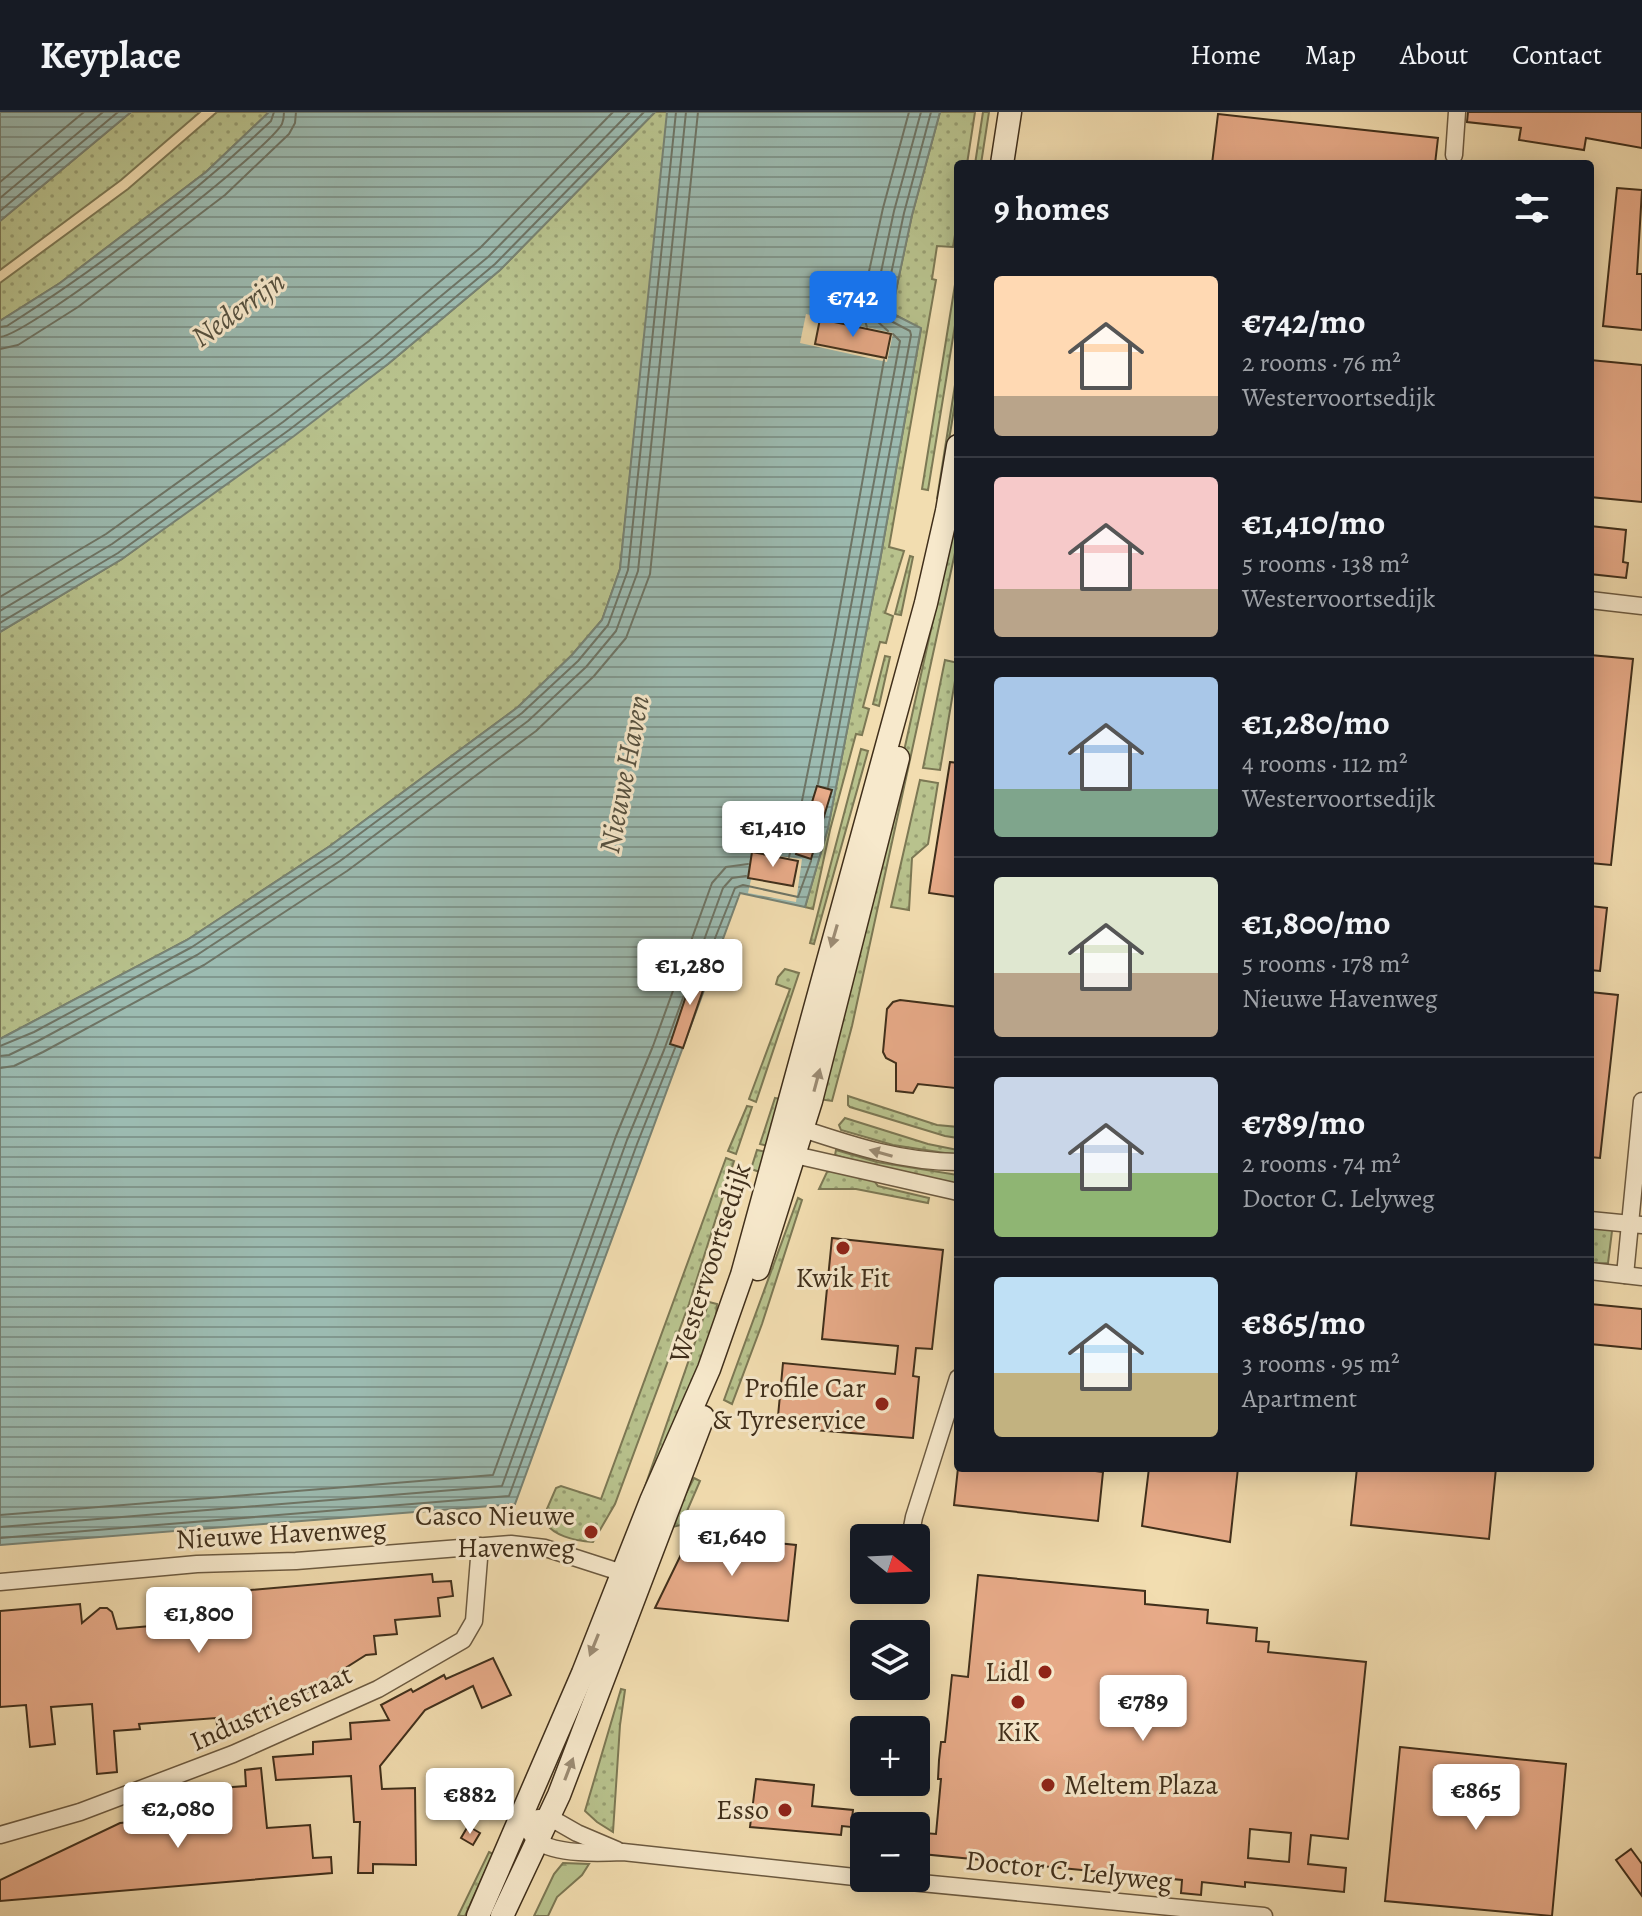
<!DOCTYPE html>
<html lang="en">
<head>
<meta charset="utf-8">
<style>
  :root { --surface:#171b24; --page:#242831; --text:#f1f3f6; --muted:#9ea1a6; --line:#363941; --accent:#1a73e8 }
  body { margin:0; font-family:Alegreya,serif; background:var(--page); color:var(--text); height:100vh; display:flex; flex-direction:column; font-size:30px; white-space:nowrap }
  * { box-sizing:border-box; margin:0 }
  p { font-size:26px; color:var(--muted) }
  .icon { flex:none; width:44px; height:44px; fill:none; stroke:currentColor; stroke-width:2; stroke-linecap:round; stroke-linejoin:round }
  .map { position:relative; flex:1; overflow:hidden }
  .side { position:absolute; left:954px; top:48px; width:640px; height:1312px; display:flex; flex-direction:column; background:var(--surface); border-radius:8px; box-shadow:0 4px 20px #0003 }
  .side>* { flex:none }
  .needle { width:52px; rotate:108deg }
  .buttons { position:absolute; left:850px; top:1412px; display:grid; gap:16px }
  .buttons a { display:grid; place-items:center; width:80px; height:80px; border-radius:8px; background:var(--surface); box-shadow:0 4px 20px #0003; font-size:40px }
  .price { position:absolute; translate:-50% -68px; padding:0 18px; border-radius:8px; background:#fff; color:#222; font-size:26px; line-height:52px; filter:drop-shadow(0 2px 4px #0008) }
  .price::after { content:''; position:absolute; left:50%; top:48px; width:24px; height:18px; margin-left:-12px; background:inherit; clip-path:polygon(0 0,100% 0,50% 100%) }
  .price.current { background:var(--accent); color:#fff }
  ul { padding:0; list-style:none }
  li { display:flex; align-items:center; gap:24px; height:200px; padding:0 40px }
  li+li { border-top:2px solid var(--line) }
  li span { display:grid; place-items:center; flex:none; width:224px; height:160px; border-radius:8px; color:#555 }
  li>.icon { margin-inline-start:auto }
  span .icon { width:96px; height:96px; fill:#fffc; stroke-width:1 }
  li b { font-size:34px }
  h2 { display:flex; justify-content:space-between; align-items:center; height:96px; padding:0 40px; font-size:34px }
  header { display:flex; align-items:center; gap:48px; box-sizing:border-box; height:112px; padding:0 40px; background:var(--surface); border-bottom:2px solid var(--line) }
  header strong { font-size:38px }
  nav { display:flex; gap:44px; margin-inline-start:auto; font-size:28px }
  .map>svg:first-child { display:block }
  .grass { fill:url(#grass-dots); stroke:#7c7854; stroke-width:2 }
  .forest { fill:url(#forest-firs); stroke:#7c7854; stroke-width:2 }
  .water { fill:url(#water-rules); stroke:#778375; stroke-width:2 }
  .pier { fill:#f2ddb0 }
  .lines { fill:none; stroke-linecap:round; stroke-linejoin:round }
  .shore { stroke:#6e7566; stroke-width:2 }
  .building { fill:#e8ab89; stroke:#402f1b; stroke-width:2; fill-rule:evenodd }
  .street-casing { stroke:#6c5a40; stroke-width:19 }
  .secondary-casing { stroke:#402f1b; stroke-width:25 }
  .street { stroke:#f7e9cc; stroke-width:16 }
  .secondary { stroke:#f7e9cc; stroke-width:22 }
  .oneway { fill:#9c8c74 }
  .poi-dot { fill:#8f2418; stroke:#f7e9cc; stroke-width:3 }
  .labels { text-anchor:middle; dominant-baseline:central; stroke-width:6; stroke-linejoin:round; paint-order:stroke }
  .street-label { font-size:28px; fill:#402f1b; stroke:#f7e9cc }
  .poi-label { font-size:28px; fill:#402f1b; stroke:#f7e9cc; text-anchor:end }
  .water-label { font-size:30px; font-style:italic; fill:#575240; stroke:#f7e9cc }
</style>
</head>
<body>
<header>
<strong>Keyplace</strong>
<nav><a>Home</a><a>Map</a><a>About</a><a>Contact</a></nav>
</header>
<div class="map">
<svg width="1642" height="1804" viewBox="0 0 1642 1804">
  <defs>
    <pattern id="grass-dots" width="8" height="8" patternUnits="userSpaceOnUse" patternTransform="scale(2)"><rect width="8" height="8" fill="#b8c28d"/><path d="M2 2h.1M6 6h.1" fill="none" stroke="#979e72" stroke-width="1.8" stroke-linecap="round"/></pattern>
    <pattern id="forest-firs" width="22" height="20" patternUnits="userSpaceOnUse" patternTransform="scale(2)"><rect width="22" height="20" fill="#b8c28d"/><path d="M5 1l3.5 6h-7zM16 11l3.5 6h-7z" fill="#979e72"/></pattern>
    <pattern id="water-rules" width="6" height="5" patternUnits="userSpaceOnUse" patternTransform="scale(2)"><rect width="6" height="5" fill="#9cbbb1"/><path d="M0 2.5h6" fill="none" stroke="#81988f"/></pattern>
  </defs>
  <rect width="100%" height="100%" fill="#f2ddb0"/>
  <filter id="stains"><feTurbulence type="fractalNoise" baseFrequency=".0025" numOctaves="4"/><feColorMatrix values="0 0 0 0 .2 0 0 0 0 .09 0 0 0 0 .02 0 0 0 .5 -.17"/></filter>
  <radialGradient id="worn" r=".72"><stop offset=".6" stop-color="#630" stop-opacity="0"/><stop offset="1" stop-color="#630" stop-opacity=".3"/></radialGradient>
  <g class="grass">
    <polygon points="131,0 200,0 121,68 0,158 0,109"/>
    <polygon points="217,0 269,0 206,60 60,171 0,209 0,171 128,77"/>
    <polygon points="655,0 667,0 668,6 620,457 602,508 572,543 518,595 330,734 187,828 0,927 0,520 122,447 388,252 500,158"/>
    <polygon points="940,0 975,0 967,52 958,52 958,105 953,135 937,134 932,167 936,168 889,435 904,439 885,501 893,504 886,531 880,530 863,595 869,597 862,623 856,622 830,718 813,797 805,795 828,716 879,454 921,217 894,202 892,197 912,103"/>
    <polygon points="983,0 989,0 981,52 975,52"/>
    <polygon points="958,154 958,195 928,378 922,377"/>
    <polygon points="958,254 958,273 940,383 937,387"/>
    <polygon points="952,423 958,427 852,914 832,989 818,987 902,648"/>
    <polygon points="910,444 913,445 901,503 895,502"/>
    <polygon points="885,544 890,545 879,594 873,592"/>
    <polygon points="945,548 958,551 940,658 923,656"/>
    <polygon points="861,637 868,639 814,832 810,831"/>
    <polygon points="920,668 938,671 928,732 912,746 909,798 891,795"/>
    <polygon points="785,857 799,861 756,990 749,987 790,877 776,872 778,865"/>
    <polygon points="848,984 937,1013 958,1015 958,1026 945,1024 850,995 848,993"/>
    <polygon points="775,986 786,988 766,1062 751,1057 757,1038 766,1040 768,1034 760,1032"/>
    <polygon points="747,994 752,995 736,1042 728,1039"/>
    <polygon points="845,1006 928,1032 958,1038 958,1043 893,1033 841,1018 839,1013"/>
    <polygon points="836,1038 877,1050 958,1063 958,1074 878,1056 835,1043"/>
    <path d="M 726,1046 L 734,1049 L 689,1192 L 615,1392 L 593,1430 C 576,1429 550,1424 543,1406 L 556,1376 L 561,1374 L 601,1387 Z"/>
    <polygon points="832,1058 872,1066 878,1074 929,1086 928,1091 856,1077 819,1077 827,1060"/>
    <polygon points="798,1086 802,1088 762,1212 732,1292 724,1288"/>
    <polygon points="1590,1111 1611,1115 1612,1119 1608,1151 1590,1152"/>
    <polygon points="709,1190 717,1192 714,1228 631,1415"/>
    <polygon points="694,1366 700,1369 681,1413 668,1416"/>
    <polygon points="621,1577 625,1578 620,1613 613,1720 597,1710 585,1699"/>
    <polygon points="489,1740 493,1742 465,1804 458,1804"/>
  </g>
  <polygon class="forest" points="563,1751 589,1752 582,1763 557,1785 548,1804 534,1804 554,1762"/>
  <g class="water">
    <polygon points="0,0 131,0 0,109"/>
    <polygon points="269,0 655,0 500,158 388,252 294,324 122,447 0,520 0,209 60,171 206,60"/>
    <path d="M 667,0 L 940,0 L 912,103 L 892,197 L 895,203 L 921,216 L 879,454 L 828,716 L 805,795 L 740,781 C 664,984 589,1188 515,1392 L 0,1433 L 0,927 L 187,828 L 330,734 L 518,595 L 572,543 L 602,508 L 620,457 Z"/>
  </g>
  <g class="pier">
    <polygon points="806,202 893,221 887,250 800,231"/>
    <polygon points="757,741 802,747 796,790 748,781"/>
  </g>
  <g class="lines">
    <g class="shore">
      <polyline points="0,70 84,0"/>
      <polyline points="0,86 103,0"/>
      <polyline points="0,99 118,0"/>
      <path d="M 0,215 L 7,214 C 101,154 190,86 271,9 L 274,0"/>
      <polyline points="867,215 863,203 862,191 883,96 909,0"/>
      <polyline points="888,219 878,210 874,193 894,99 921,0"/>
      <path d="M 0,225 C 30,223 264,43 282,12 C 284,7 284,5 284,0"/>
      <polyline points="0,237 18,233 78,195 225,83 289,22 295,11 296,0"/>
      <polyline points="0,485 106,422 276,300 369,229 480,136 613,0"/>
      <polyline points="0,499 112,432 283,310 376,238 488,145 630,0"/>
      <polyline points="0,511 118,441 289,318 383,246 495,152 644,0"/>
      <polyline points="818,672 900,229 893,222"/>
      <polyline points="828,675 911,223 910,219 889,208 884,195 904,101 931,0"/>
      <polyline points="789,745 798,709 835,523 884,248"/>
      <polyline points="704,854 735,776 743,773 798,785 811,749"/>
      <polyline points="0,934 34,920 192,835 334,741 522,601 578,549 608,513 628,458 676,0"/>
      <polyline points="0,944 9,943 38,929 197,843 340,749 528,609 586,555 616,519 638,459 686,0"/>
      <polyline points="0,956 14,954 43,940 204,853 347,759 536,619 594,564 626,526 650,462 698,0"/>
      <polyline points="0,1403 493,1363 616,1024 653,934 712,771 726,755 748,752"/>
      <polyline points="0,1415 502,1374 627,1028 664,938 723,776 732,766 746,764"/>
      <polyline points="0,1426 509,1384 637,1032 675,936"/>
    </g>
  </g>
  <g class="building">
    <polygon points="1468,0 1642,0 1642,36 1586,26 1584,38 1519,28 1521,16 1467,10"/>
    <polygon points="1218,2 1438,26 1435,52 1212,52"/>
    <polygon points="1617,76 1642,78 1637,162 1642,162 1642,218 1603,214"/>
    <polygon points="820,207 891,222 886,246 815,232"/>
    <polygon points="1590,248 1642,253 1642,390 1590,385"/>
    <polygon points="1590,414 1626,418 1623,450 1628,451 1626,466 1590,462"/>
    <polygon points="1590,543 1633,547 1611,753 1590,751"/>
    <polygon points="950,650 958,651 958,785 929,781"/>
    <polygon points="817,674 832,678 811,747 796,742"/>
    <polygon points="752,740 798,749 793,774 748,766"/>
    <polygon points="1590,794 1607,796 1600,859 1590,858"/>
    <polygon points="696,854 710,858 683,936 670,932"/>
    <polygon points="1590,880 1618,883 1600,1046 1590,1045"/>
    <polygon points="900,888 958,895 955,976 918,972 913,981 896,979 896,951 886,946 883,940 887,897 893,890"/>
    <polygon points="832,1126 943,1138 932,1237 916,1236 913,1264 919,1265 913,1326 777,1315 783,1251 895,1262 898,1234 822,1227"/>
    <polygon points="1590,1192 1642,1197 1642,1237 1590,1232"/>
    <polygon points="958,1356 1072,1356 1103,1360 1098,1409 954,1393"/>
    <polygon points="1149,1356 1238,1356 1230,1430 1142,1414"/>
    <polygon points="1357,1356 1496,1356 1489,1427 1351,1413"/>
    <polygon points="691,1422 796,1433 788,1509 655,1496"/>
    <polygon points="432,1462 433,1470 451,1469 453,1484 438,1486 440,1504 395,1508 397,1522 374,1524 376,1542 366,1543 298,1586 218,1618 216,1606 139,1612 140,1617 114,1619 117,1660 97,1662 92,1592 51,1595 55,1632 30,1635 26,1593 0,1595 0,1499 80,1492 82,1511 100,1496 107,1496 112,1500 117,1517 208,1509 205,1482"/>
    <path d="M 978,1463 L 1145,1479 L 1145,1492 L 1208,1498 L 1207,1511 L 1257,1516 L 1256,1529 L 1269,1530 L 1268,1540 L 1366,1550 L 1348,1727 L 1311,1723 L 1308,1752 L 1346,1756 L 1344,1780 L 1245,1770 L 1245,1775 L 1202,1770 L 1201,1783 L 1181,1781 L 1182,1768 L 922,1742 L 924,1721 L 936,1722 L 941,1667 L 938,1667 L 939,1648 L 941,1630 L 945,1630 L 952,1563 L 968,1565 ZM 1250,1717 L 1291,1721 L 1289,1750 L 1248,1746 Z"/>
    <polygon points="493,1546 511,1583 482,1596 473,1574 425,1598 380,1654 382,1677 415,1676 416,1753 373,1752 373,1761 358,1761 360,1710 354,1710 351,1664 276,1668 273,1645 313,1642 313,1630 351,1627 350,1611 389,1608 381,1593 411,1577 413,1580 444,1563 446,1567"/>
    <polygon points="1400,1635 1566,1652 1552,1804 1385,1789"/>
    <polygon points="261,1656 267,1716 310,1713 313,1746 331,1745 332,1761 0,1789 0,1768 120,1711 165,1707 164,1696 175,1695 174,1685 192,1684 192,1678 246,1674 245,1658"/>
    <polygon points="756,1667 814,1673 812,1694 853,1698 851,1715 842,1714 841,1723 750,1715"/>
    <polygon points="468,1714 480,1721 473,1733 461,1726"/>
    <polygon points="1631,1737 1642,1752 1642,1784 1616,1748"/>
  </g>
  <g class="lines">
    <defs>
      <g id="street">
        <polyline points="1454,43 1457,0"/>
        <polyline points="1590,488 1642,494"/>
        <path d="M 793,1021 L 803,1017 C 854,1034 903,1050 958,1050"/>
        <polyline points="787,1033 795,1043 958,1080"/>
        <polyline points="1590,1108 1642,1113"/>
        <polyline points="1590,1159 1642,1165"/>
        <polyline points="1625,1163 1642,989"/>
        <polyline points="910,1426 914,1405 958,1266"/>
        <polyline points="0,1470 197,1452 296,1449 511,1432 545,1436 632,1464"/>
        <path d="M 521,1708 C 526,1715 531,1724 538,1729 C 555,1743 602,1741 623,1740 L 864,1766"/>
        <polyline points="521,1708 549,1705 577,1721 617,1738"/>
        <polyline points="0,1723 80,1700 233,1642 378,1577 463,1528 474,1509 480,1434"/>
        <polyline points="869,1766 1264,1804"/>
      </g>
      <g id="secondary">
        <polyline points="1002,52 1010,0"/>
        <polyline points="758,1157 811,989 898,646"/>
        <polyline points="478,1804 583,1561 651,1389 709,1257 742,1163 926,491 947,399 958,334"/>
        <polyline points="502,1804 559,1683 703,1305"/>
      </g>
    </defs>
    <use href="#street" class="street-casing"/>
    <use href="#secondary" class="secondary-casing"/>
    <use href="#street" class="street"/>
    <use href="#secondary" class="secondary"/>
  </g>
  <defs><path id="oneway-solid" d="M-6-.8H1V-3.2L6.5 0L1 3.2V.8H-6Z" transform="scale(2)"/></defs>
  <g class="oneway">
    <use href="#oneway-solid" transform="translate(834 824) rotate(106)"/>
    <use href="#oneway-solid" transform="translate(817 968) rotate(-75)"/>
    <use href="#oneway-solid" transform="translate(881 1041) rotate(-164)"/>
    <use href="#oneway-solid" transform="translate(594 1533) rotate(112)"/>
    <use href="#oneway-solid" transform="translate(569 1657) rotate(-69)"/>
  </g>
  <g class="poi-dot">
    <circle cx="843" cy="1136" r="8"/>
    <circle cx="882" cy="1292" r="8"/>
    <circle cx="591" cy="1420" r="8"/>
    <circle cx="1045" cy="1560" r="8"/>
    <circle cx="1018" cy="1590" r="8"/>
    <circle cx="1048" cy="1673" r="8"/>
    <circle cx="785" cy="1698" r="8"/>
  </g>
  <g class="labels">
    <g class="street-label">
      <text transform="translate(710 1151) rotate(-72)">Westervoortsedijk</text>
      <text transform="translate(281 1422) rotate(-3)">Nieuwe Havenweg</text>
      <text transform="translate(271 1596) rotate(-24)">Industriestraat</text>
      <text transform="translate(1069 1759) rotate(6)">Doctor C. Lelyweg</text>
    </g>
    <g class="poi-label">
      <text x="843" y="1166" text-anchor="middle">Kwik Fit</text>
      <text x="866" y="1276">Profile Car<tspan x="866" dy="32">&amp; Tyreservice</tspan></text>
      <text x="575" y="1404">Casco Nieuwe<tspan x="575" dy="32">Havenweg</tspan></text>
      <text x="1029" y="1560">Lidl</text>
      <text x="1018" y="1620" text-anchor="middle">KiK</text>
      <text x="1064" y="1673" text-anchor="start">Meltem Plaza</text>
      <text x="769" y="1698">Esso</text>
    </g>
    <g class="water-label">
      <text transform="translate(238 197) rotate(-36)">Nederrijn</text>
      <text transform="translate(624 662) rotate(-79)">Nieuwe Haven</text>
    </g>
  </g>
  <rect width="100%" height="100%" filter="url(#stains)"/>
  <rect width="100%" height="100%" fill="url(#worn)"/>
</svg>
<div class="buttons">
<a><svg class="needle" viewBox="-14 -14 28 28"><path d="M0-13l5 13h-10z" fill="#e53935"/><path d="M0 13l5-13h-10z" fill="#9ea1a6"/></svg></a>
<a><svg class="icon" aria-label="layers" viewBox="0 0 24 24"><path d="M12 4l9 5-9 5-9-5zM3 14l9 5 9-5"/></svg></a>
<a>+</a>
<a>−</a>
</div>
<b class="price current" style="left:853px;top:227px">€742</b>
<b class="price" style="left:773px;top:757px">€1,410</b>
<b class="price" style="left:690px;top:895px">€1,280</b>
<b class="price" style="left:732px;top:1466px">€1,640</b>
<b class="price" style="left:199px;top:1543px">€1,800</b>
<b class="price" style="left:1143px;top:1631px">€789</b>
<b class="price" style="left:1476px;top:1720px">€865</b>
<b class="price" style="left:470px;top:1724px">€882</b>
<b class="price" style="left:178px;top:1738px">€2,080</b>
<section class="side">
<h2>9 homes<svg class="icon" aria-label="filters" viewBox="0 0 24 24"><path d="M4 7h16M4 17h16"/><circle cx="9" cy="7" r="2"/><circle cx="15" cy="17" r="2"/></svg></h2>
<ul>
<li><span style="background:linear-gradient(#ffd9b3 75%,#b9a48a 0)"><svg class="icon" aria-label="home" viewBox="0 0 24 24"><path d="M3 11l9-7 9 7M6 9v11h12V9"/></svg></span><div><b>€742/mo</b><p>2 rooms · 76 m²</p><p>Westervoortsedijk</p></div></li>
<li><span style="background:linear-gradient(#f6c9c9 70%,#b9a48a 0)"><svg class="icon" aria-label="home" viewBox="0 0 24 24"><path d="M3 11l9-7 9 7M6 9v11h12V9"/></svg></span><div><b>€1,410/mo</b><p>5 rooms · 138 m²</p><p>Westervoortsedijk</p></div></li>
<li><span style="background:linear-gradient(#a9c7e8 70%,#7fa58c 0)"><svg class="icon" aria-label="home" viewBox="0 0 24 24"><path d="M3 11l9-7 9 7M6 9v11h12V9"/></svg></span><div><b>€1,280/mo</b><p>4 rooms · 112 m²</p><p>Westervoortsedijk</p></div></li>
<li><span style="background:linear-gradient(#dfe7d0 60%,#b9a48a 0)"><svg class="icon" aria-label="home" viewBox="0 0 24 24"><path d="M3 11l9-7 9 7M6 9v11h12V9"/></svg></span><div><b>€1,800/mo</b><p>5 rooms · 178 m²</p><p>Nieuwe Havenweg</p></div></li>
<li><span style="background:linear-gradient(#c9d6e8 60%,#8fb573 0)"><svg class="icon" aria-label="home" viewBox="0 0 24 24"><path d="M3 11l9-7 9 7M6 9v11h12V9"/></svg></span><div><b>€789/mo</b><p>2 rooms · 74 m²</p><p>Doctor C. Lelyweg</p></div></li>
<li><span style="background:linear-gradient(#bfe0f5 60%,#c2b280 0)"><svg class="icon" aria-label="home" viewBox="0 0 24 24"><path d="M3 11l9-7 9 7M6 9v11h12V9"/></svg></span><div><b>€865/mo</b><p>3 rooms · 95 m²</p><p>Apartment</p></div></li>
</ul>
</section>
</div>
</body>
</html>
